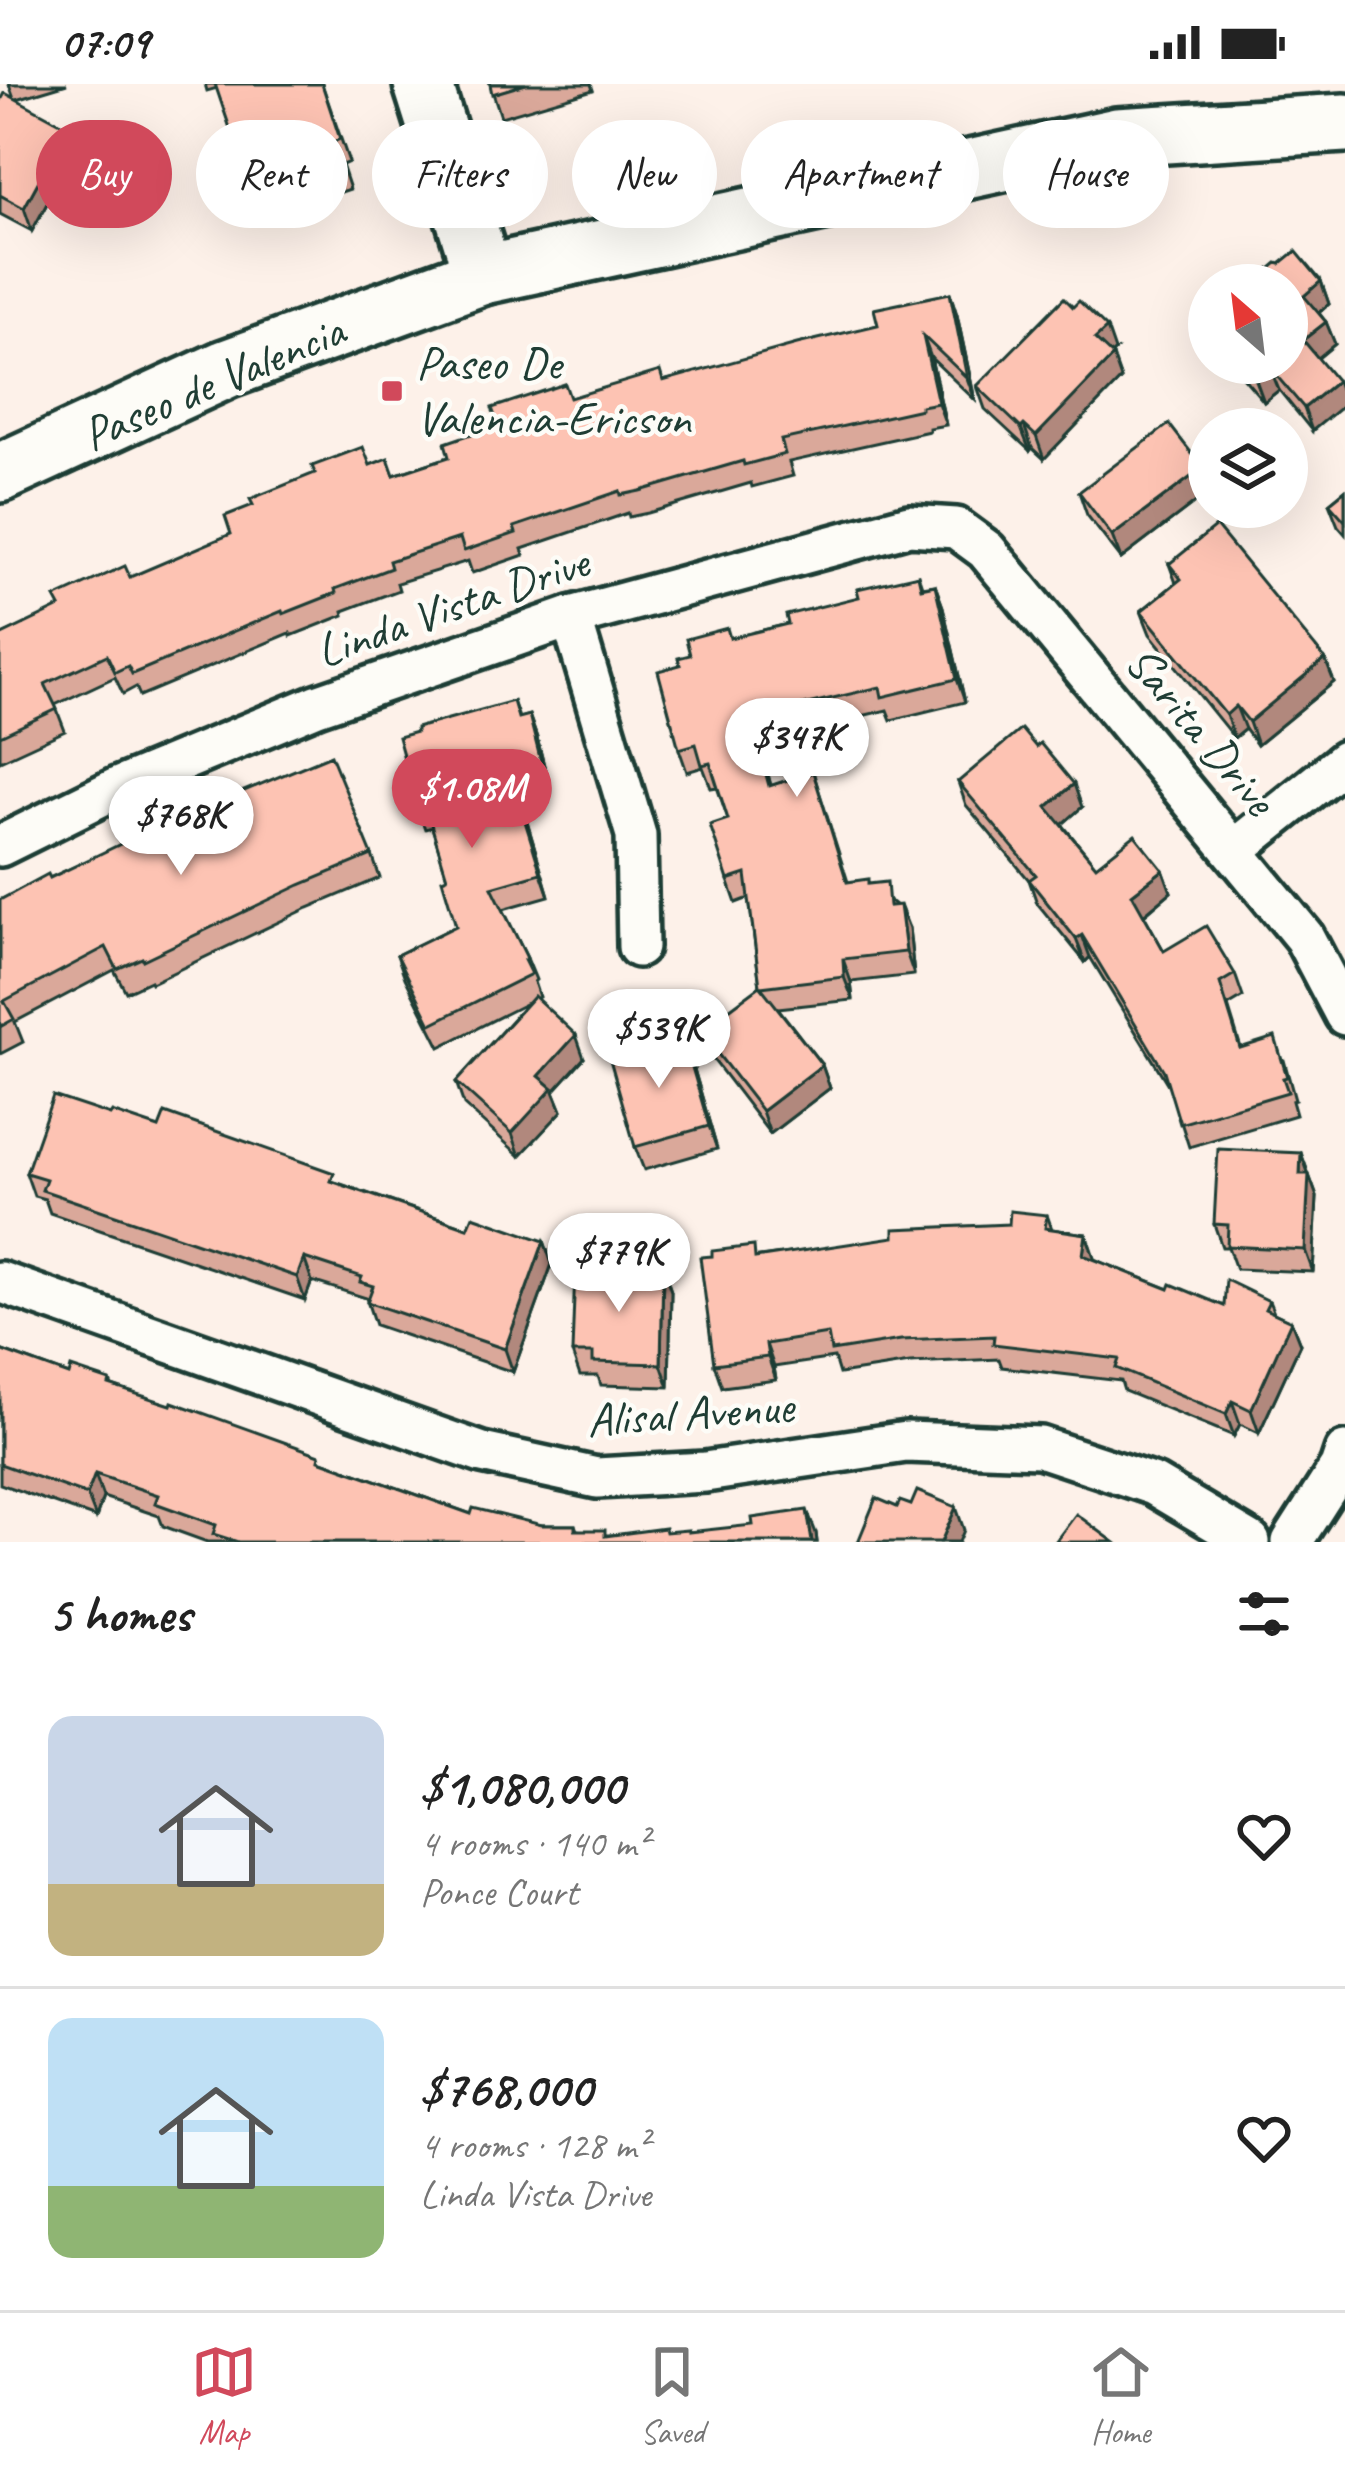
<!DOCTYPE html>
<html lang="en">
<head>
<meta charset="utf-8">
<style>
  :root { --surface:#fff; --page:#f2f2f2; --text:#222; --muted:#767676; --line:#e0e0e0; --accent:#d1495b }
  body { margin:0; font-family:Caveat,sans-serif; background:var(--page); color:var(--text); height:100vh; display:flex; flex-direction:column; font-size:45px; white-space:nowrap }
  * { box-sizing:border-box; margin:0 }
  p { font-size:39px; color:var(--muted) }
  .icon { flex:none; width:66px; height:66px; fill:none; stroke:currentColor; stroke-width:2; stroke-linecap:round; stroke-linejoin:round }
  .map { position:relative; height:1458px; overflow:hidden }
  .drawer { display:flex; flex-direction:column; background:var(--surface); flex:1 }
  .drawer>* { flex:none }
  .guide { position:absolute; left:36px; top:36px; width:1275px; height:108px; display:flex; gap:24px }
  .needle { width:78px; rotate:332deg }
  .fabs { position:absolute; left:1188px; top:180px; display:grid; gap:24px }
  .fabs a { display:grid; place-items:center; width:120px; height:120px; border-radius:50%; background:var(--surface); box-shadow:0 12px 48px #0002; font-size:60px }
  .price { position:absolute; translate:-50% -102px; padding:0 27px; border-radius:42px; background:#fff; color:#222; font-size:39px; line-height:78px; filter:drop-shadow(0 3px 6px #0008) }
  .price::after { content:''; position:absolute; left:50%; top:72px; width:36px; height:27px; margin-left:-18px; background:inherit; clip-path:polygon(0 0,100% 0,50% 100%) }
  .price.on { background:var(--accent); color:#fff }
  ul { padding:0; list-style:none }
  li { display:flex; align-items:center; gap:36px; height:300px; padding:0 48px }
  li+li { border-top:3px solid var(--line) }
  li span { display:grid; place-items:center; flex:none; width:336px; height:240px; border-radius:24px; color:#555 }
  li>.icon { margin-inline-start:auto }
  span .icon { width:144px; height:144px; fill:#fffc; stroke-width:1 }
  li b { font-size:51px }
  h2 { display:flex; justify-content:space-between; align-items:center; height:144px; padding:0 48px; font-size:51px }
  .pill { padding:0 42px; border-radius:54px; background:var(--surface); box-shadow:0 12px 48px #0002; font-size:42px; line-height:108px }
  .pill.on { background:var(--accent); color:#fff }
  .status { display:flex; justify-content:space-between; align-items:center; height:84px; padding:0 60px; background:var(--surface); direction:ltr }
  .status svg { height:33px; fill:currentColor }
  .tab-bar { display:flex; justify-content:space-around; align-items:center; height:168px; border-top:3px solid var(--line); background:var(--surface); font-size:33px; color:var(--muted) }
  .tab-bar a { display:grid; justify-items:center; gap:6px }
  .tab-bar .on { color:var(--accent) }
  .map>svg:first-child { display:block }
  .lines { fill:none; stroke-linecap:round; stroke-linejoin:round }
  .street-casing { stroke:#1f3d34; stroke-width:48 }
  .secondary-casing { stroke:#1f3d34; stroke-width:66 }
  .street { stroke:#fdfcf7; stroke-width:39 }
  .secondary { stroke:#fdfcf7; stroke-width:57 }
  .wall { fill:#daa89a; stroke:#1f3d34; stroke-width:3 }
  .shaded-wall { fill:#b1887d; stroke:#1f3d34; stroke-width:3 }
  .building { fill:#fdc3b3; stroke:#1f3d34; stroke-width:3 }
  .poi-dot { fill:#d1495b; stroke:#fdfcf7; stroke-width:4.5 }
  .labels { text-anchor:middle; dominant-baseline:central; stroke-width:9; stroke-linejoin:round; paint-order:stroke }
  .poi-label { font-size:48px; fill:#1f3d34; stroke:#fdfcf7; text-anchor:start }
  .street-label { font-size:48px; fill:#1f3d34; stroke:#fdfcf7 }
</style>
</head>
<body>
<div class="status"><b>07:09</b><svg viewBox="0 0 49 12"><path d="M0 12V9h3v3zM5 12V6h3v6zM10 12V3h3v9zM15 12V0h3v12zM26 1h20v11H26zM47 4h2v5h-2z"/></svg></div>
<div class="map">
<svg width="1345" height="1458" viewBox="0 0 1345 1458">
  <rect width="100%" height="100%" fill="#fdf1e9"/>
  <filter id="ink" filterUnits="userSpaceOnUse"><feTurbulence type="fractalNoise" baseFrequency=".00833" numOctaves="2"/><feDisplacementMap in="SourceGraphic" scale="24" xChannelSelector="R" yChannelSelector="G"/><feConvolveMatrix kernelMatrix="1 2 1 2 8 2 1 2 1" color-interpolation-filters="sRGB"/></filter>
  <g filter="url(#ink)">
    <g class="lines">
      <defs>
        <g id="street">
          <polyline points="571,533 636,751 638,863"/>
          <polyline points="0,762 117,704 317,621 571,533 909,441 956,444 986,466 1304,853 1345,931"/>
          <polyline points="1234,766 1345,677"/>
          <polyline points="0,1198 482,1369 597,1394 705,1388 906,1358 1040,1363 1154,1401 1250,1458"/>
          <polyline points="1292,1458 1340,1383 1345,1368"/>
        </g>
        <g id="secondary">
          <polyline points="423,0 483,191"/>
          <polyline points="0,389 226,285 483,191 1117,53 1345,39"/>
        </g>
      </defs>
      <use href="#street" class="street-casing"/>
      <use href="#secondary" class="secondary-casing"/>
      <use href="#street" class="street"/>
      <use href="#secondary" class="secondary"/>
    </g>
    <g class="wall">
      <polygon points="9,0 67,0 17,15 76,66 32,147 0,130 0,18 14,14"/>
      <polygon points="205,0 322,0 349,78 342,81 350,105 261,135 217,4 207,7"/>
      <polygon points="490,0 591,0 593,6 501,33"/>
      <polygon points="1321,197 1329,220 1319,229 1326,238 1335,260 1318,274 1312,347 1279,306 1264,318 1231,279 1287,279"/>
      <polygon points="950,209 957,231 975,316 931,274 946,341 929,344 929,347 789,378 793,392 752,403 751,399 648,429 629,433 628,429 522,465 524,471 472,489 468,477 397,499 399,506 343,527 344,531 291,552 290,549 140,612 136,603 123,610 115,593 55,621 65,647 0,677 0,552 231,450 370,381 394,391 449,373 570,314 664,297 878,241"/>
      <polygon points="1115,267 1111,271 1121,295 1044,375 1032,364 1030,367 985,325 977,302"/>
      <polygon points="1203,384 1209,402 1209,408 1121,475 1087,431 1079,408"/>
      <polygon points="1345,406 1345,450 1338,442 1329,419"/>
      <polygon points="1169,480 1325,575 1334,598 1257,661 1245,645 1234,654 1150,550 1141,527 1176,499"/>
      <polygon points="918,491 922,503 935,501 943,523 965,618 891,636 887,626 759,656 771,702 813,688 848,798 869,800 895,821 909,844 914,891 851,898 853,916 778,924 822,981 830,1004 770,1050 709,970 700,947 716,943 760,902 749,814 736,819 728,796 728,735 717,703 711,704 703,683 687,688 679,665 680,581 690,571 731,554 788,540"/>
      <polygon points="513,617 519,634 529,631 537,654 551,709 521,718 549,812 503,825 527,874 536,896 534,898 539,913 536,915 584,974 554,1007 562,1027 520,1072 464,1021 456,998 527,919 440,963 405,894 397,871 456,842 447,793 432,743 425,745 417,722"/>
      <polygon points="958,698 1082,723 1062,740 1096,782 1163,786 1171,808 1144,831 1164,867 1235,890 1243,913 1228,922 1241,964 1284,976 1295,1016 1292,1017 1296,1031 1189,1063 1170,1004 1090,873 1085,878 1037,819 1029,796 966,721"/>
      <polygon points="232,712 372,771 380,794 308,824 151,899 150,897 126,908 114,886 15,938 23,958 0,970 0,816"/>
      <polygon points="691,975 717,1065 644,1086 635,1063"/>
      <polygon points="110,1031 159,1044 338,1099 468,1144 544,1157 552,1180 513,1288 375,1241 366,1214 312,1197 305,1216 50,1129 45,1115 34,1112 26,1089"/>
      <polygon points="1301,1069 1317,1113 1313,1188 1236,1185 1228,1163 1222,1163 1214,1140"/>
      <polygon points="1047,1131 1052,1145 1086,1150 1094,1175 1169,1205 1224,1222 1269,1217 1274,1229 1291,1237 1300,1260 1259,1349 1240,1340 1234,1352 1124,1307 1121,1297 1002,1283 999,1275 910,1279 839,1290 834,1274 774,1283 776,1296 722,1303 714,1280 758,1173 1009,1140"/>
      <polygon points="663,1184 671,1207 669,1303 601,1301 598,1292 580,1292 572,1269 626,1186"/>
      <polygon points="0,1266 69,1291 110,1297 112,1302 471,1430 542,1441 575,1441 577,1446 607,1451 689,1448 816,1449 817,1458 207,1458 163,1442 159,1432 103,1413 96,1434 0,1400"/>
    </g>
    <g class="shaded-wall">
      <polygon points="68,43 76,66 32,147 24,124"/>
      <polygon points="1321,197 1329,220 1312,234 1304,212"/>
      <polygon points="950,209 957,231 975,316 967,294"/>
      <polygon points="1326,238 1335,260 1312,279 1303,256"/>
      <polygon points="1107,244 1115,267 1104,278 1095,255"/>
      <polygon points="923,252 931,274 946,341 938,319"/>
      <polygon points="1113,272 1121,295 1044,375 1036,352"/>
      <polygon points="1270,284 1279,306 1264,318 1256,296"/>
      <polygon points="1337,297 1345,320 1312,347 1304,324"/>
      <polygon points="1024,341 1032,364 1030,367 1021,344"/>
      <polygon points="1203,384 1209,402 1209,408 1121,475 1112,452"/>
      <polygon points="935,501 943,523 965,618 957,595"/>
      <polygon points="1325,575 1334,598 1257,661 1249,638"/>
      <polygon points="1236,622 1245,645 1234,654 1226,631"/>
      <polygon points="529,631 537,654 551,709 543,686"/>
      <polygon points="751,633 759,656 777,725 769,702"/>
      <polygon points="512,695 521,718 549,812 541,789"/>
      <polygon points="1074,700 1082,723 1056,746 1047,723"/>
      <polygon points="1163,786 1171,808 1141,833 1132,810"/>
      <polygon points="900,821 909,844 914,891 906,868"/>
      <polygon points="1082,851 1090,873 1085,878 1076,855"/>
      <polygon points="843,875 851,898 853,916 844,893"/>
      <polygon points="576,951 584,974 554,1007 562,1027 520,1072 512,1049 539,992"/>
      <polygon points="683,952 691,975 717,1065 709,1042"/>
      <polygon points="822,981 830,1004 770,1050 762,1027"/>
      <polygon points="1301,1069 1317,1113 1313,1188 1305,1166 1300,1090"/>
      <polygon points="1086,1150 1094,1173 1092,1194 1083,1171"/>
      <polygon points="544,1157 552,1180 513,1288 505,1265"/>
      <polygon points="304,1174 312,1197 305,1216 297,1193"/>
      <polygon points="663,1184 671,1207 669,1303 661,1280"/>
      <polygon points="1291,1237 1300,1260 1259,1349 1251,1326"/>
      <polygon points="766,1260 774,1283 776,1296 768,1273"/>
      <polygon points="1232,1317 1240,1340 1234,1352 1226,1330"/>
      <polygon points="95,1390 103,1413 96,1434 87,1411"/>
      <polygon points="956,1423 964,1446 959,1458 941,1458"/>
      <polygon points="807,1426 816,1449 817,1458 812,1458"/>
    </g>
    <g class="building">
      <polygon points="215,0 322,0 340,55 334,58 342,82 253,112"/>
      <polygon points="490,0 526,0 492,10"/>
      <polygon points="5,9 68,43 24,124 0,111 0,18"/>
      <polygon points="1296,167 1321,197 1304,212 1326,238 1303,256 1337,297 1304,324 1270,284 1256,296 1242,279 1287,279 1287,201 1251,201 1277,179 1280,180"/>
      <polygon points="950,209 967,294 923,252 938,319 921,322 921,325 781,356 785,370 744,381 743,377 640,407 621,411 620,407 514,443 516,449 464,467 460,454 389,477 391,484 335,505 336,509 283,530 282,527 132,590 128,582 115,588 107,571 45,600 57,625 0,652 0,552 60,523 55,514 125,482 130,493 231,450 225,432 253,421 250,415 315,389 312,382 363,363 370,381 388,374 394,391 449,373 445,359 498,341 492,324 565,300 570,314 660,287 663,297 797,260 878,241 874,225"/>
      <polygon points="1064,214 1073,223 1079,217 1107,244 1095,255 1113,272 1036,352 1024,341 1021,344 977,302"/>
      <polygon points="1169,340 1203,384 1112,452 1079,408"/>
      <polygon points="1345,406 1345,437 1329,419"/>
      <polygon points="1216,442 1325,575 1249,638 1236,622 1226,631 1141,527 1181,495 1169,480"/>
      <polygon points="918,491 921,504 935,501 957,595 882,613 880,603 751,633 769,702 813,688 847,798 868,795 868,800 887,798 889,822 900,821 906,868 843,875 844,893 761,903 822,981 762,1027 700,947 716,942 713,937 760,902 746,790 728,796 710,741 728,735 710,679 702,681 696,660 679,665 658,587 680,581 678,574 690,571 686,555 727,544 730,554 788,540 786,531 859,513 857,505"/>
      <polygon points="513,617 518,634 529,631 543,686 512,695 541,789 492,803 527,874 524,876 531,890 431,940 397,871 456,842 442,795 447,793 425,720 417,722 398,653 416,648 416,644"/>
      <polygon points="1021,645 1036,663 1040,659 1074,700 1047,723 1096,782 1135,751 1163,786 1132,810 1164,867 1206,842 1235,890 1220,899 1240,964 1275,953 1287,993 1283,994 1288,1008 1180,1040 1164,987 1082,851 1076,855 1029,796 1036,791 958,698"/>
      <polygon points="331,671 372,771 300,801 143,876 142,874 117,885 106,863 4,917 14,935 0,943 0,816 48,790 50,794 218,713 231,710 232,712"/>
      <polygon points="534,912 576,951 539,992 553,1004 512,1049 456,998"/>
      <polygon points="683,952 709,1042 635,1063 609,972"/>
      <polygon points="53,1012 110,1031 112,1028 159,1044 165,1029 334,1089 331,1097 468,1144 473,1132 544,1157 505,1265 367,1218 373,1202 360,1198 362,1193 304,1174 297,1193 42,1106 46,1095 26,1089"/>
      <polygon points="1218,1065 1301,1069 1300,1090 1309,1090 1305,1166 1227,1162 1228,1141 1214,1140"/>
      <polygon points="1010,1127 1047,1131 1045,1144 1086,1150 1083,1171 1169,1205 1171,1200 1224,1222 1226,1196 1269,1217 1265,1225 1291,1237 1251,1326 1232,1317 1226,1330 1116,1284 1119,1275 993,1260 994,1252 901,1256 831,1267 828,1250 766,1260 768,1273 714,1280 700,1173 712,1172 712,1167 754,1162 755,1174 894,1153 894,1145 1009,1140"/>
      <polygon points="626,1183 663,1184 661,1280 593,1278 593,1269 572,1269 575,1185 626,1186"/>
      <polygon points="0,1266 69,1291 71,1284 110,1297 109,1301 171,1321 172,1318 320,1371 319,1376 471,1430 473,1424 542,1441 575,1441 575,1446 605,1446 605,1452 665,1444 666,1448 688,1446 688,1448 753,1441 752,1434 807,1426 812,1458 238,1458 213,1450 216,1441 155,1419 158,1411 95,1390 87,1411 0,1380"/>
      <polygon points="917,1407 956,1423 941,1458 858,1458 876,1414 897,1423 900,1417 911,1421"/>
      <polygon points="1076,1430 1114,1458 1055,1458"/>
    </g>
  </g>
  <rect class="poi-dot" x="380" y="295" width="24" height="24" rx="6"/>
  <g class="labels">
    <g class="poi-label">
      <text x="416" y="279">Paseo De<tspan x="416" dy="55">Valencia-Ericson</tspan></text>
    </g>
    <g class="street-label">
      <text transform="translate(213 298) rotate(-23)">Paseo de Valencia</text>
      <text transform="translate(452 522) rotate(-19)">Linda Vista Drive</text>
      <text transform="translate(1201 646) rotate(50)">Sarita Drive</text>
      <text transform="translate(690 1329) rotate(-4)">Alisal Avenue</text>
    </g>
  </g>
</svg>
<div class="fabs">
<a><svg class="needle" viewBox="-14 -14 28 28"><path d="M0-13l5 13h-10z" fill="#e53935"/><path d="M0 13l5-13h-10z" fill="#767676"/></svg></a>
<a><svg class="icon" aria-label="layers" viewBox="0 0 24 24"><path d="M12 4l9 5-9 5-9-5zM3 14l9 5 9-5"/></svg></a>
</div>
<b class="price" style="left:797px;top:716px">$347K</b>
<b class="price on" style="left:472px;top:767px">$1.08M</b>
<b class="price" style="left:181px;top:794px">$768K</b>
<b class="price" style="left:659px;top:1007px">$539K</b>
<b class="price" style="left:619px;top:1231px">$779K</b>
<div class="guide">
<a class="pill on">Buy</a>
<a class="pill">Rent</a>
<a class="pill">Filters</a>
<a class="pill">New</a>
<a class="pill">Apartment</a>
<a class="pill">House</a>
</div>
</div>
<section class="drawer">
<h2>5 homes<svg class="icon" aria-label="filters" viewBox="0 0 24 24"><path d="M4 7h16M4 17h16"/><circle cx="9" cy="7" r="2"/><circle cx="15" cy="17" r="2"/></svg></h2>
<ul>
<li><span style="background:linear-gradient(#c9d6e8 70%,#c2b280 0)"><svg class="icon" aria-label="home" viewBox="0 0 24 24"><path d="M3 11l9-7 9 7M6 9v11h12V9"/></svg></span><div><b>$1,080,000</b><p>4 rooms · 140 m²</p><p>Ponce Court</p></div><svg class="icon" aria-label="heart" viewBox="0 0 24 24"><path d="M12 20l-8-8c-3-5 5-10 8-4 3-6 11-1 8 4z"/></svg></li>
<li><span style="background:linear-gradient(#bfe0f5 70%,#8fb573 0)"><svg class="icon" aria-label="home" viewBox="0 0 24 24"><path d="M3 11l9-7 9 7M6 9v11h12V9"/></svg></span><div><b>$768,000</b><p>4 rooms · 128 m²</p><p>Linda Vista Drive</p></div><svg class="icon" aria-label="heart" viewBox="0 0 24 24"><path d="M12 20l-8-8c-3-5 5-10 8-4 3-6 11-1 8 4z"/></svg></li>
</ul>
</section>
<nav class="tab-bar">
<a class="on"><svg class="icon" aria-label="map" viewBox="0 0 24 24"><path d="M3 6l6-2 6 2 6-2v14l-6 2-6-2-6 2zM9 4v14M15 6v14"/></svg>Map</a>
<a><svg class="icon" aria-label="saved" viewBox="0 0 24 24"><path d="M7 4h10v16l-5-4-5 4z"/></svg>Saved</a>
<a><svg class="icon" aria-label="home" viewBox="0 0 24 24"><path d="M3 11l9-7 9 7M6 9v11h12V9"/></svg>Home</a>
</nav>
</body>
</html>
